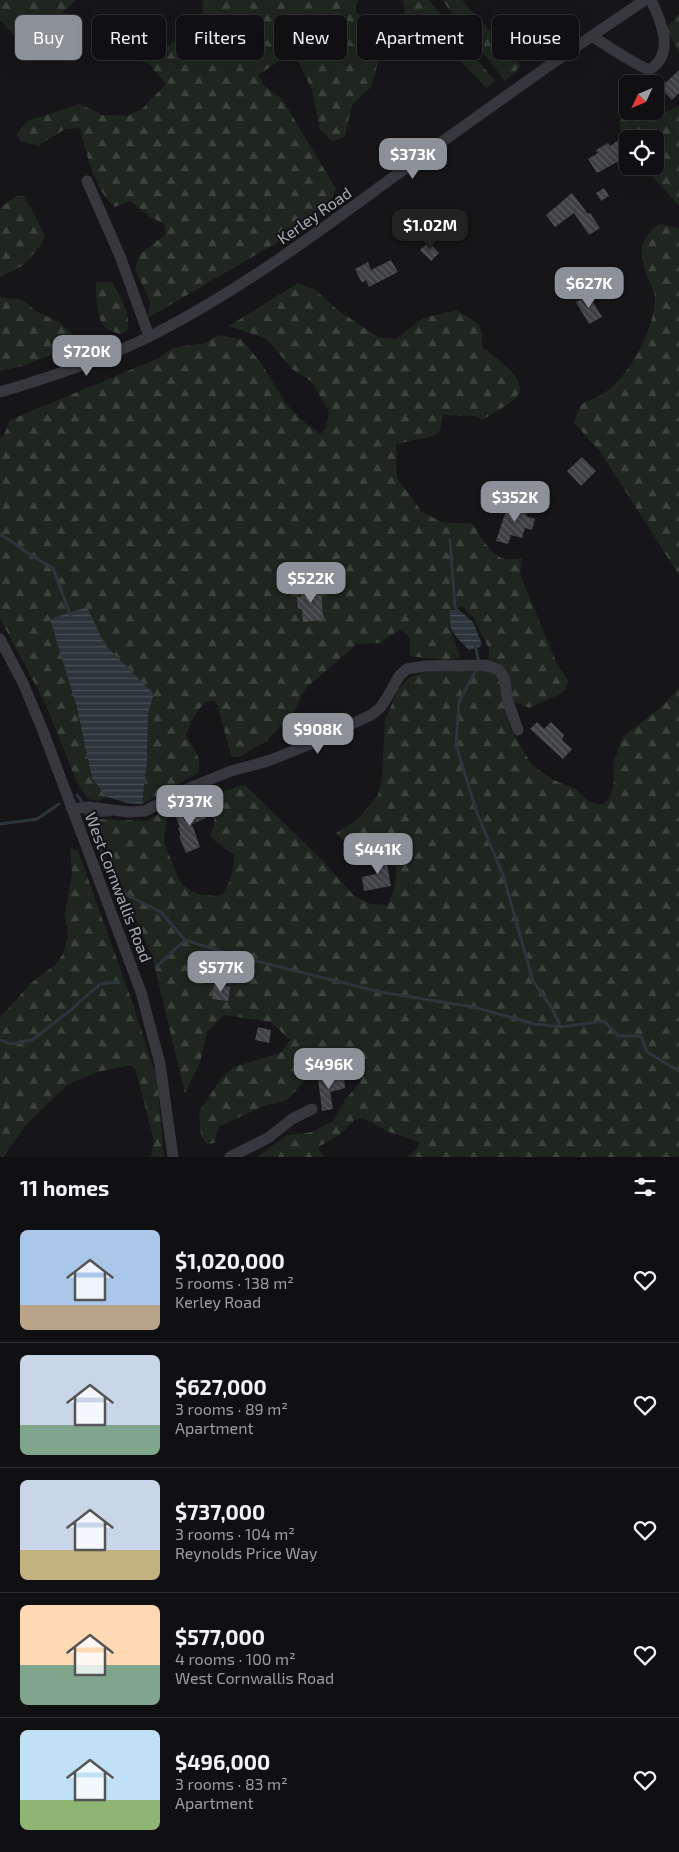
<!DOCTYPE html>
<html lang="en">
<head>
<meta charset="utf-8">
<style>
  :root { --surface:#101012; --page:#19191b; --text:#f1f3f6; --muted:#9c9d9f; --line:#303032; --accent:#8c9099 }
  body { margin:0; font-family:"Exo 2",sans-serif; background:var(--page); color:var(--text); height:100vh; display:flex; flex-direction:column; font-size:19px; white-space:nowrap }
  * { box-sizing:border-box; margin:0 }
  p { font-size:16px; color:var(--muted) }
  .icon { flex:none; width:28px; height:28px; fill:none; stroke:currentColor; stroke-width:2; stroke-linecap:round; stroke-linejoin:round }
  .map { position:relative; height:1157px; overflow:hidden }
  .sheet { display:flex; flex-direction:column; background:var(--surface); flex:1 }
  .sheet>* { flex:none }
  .guide { position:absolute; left:15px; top:15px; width:650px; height:45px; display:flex; gap:10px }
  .needle { width:32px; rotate:226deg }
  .fabs { position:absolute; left:619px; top:75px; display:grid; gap:10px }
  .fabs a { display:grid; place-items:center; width:45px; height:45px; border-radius:8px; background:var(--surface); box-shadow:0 5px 20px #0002,0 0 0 1px var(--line); font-size:25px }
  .price { position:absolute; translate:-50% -42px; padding:0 11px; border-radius:10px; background:var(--accent); color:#fff; font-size:16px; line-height:32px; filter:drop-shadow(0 1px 2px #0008) }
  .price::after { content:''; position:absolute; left:50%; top:30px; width:15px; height:11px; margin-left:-8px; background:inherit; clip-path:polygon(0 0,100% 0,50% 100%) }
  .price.current { background:#222; color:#fff }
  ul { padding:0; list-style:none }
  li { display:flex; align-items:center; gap:15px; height:125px; padding:0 20px }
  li+li { border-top:1px solid var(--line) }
  li span { display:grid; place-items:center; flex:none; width:140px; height:100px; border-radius:8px; color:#555 }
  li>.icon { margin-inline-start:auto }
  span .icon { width:60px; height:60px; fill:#fffc; stroke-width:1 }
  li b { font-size:21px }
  h2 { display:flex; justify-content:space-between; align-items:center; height:60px; padding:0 20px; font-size:21px }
  .chip { padding:0 18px; border-radius:8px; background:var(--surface); box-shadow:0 5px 20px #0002,0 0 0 1px var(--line); font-size:18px; line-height:45px }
  .chip.current { background:var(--accent); color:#fff }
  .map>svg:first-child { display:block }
  .forest { fill:url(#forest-firs) }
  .water { fill:url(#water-rules) }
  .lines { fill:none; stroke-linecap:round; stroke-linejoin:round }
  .stream { stroke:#2c353c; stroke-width:3 }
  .building { fill:url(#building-back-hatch) }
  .minor { stroke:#37383d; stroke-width:11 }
  .labels { text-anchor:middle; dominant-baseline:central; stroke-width:4; stroke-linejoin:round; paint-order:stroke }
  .street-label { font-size:16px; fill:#a8adb8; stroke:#111113 }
</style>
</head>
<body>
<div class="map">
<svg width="679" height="1157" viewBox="0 0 679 1157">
  <defs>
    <pattern id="forest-firs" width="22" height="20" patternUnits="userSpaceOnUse" patternTransform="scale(1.25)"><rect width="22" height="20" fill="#1e261f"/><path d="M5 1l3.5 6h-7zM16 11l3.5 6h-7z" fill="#3c433d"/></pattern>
    <pattern id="water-rules" width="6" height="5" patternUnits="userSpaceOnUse" patternTransform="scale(1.25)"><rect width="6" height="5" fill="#2c353c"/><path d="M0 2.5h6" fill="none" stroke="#485056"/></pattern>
    <pattern id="building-back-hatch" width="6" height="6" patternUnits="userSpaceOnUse" patternTransform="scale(1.25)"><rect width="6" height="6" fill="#404145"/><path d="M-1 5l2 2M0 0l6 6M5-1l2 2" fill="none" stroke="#595a5e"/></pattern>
  </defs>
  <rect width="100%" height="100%" fill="#161618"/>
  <g class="forest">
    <polygon points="0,0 76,0 38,37 23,45 0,20"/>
    <path d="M 203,0 L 359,0 L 356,4 L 356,12 L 375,30 L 382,48 L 371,87 L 352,105 L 345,137 L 332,141 L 320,130 L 312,90 L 298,61 L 282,59 L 258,75 L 264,86 L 282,99 L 336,189 L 327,209 L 278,242 L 148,318 L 150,301 L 135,269 L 140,254 L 166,234 L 165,225 L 149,216 L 130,201 L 115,207 C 95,192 86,152 80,128 L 65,129 L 38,146 L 21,141 L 17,134 L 27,121 L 80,104 L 102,115 L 127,116 L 142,109 L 166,84 L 149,64 L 125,56 L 129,48 L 147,45 L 165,48 L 202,19 Z"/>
    <polygon points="403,0 429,0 495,81 486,88 429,27 415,42 408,36"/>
    <polygon points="442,0 462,0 521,66 505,81"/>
    <polygon points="679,14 679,53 666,28"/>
    <path d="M 679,106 L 679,206 L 654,178 L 649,166 L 655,166 L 655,139 L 628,139 L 627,145 L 624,144 C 621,129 615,118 627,107 L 628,111 L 655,111 L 655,109 L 662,113 Z"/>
    <polygon points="16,196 24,196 45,235 42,244 24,265 0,277 0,208"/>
    <path d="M 659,224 L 679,228 L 679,575 L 599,450 L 574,423 C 583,392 587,407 607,391 C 627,376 646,343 652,318 C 654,311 656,298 654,292 C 653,287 649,283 648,278 C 644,269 639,250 644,241 C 647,234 653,229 659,224 Z"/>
    <path d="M 96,282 L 112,282 C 120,296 132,315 127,331 L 120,334 C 115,332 108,330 105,327 C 96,318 96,293 96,282 Z"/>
    <path d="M 298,283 L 314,289 L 339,311 L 378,337 L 396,339 L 423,318 L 457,310 C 477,324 484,321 482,347 C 493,356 531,380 517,396 C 512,403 490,415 482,420 L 475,416 L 443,415 L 440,430 L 434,436 L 396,444 L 397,478 L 422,512 L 442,522 L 473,524 C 479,535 493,558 506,559 C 511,560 517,558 522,558 L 520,574 L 557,664 L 568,680 L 566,689 L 558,695 L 529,708 L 504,697 L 510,728 L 532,765 L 552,779 L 575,789 L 589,801 L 597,804 L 604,804 L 610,797 L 613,788 L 614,780 L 613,764 L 623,737 L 661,707 L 679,688 L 679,1157 L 407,1157 L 416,1150 L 420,1142 L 389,1132 L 363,1118 L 355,1120 L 338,1136 L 318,1147 L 324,1157 L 257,1157 L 287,1135 L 312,1132 L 333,1121 L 345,1100 L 361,1081 L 350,1068 L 336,1062 L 320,1064 L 287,1100 L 264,1106 L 218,1127 L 215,1143 L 207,1144 L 201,1136 L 199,1112 L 221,1078 L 234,1067 L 280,1053 L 290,1040 L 271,1022 L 224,1015 L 207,1032 L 200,1063 L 185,1093 L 152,956 L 105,847 L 98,828 L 98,819 L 146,821 L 161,813 L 167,817 L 164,842 L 180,882 L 192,892 L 199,894 L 215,896 L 223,894 C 230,882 235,869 234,855 L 215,841 L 210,835 C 218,822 213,809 207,796 L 245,785 L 324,862 L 354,896 L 371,904 L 387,905 C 394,892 397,882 396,867 C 394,837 367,836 342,840 L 336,833 L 357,820 L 378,795 L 382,778 L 385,721 L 398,689 L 410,677 L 426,672 L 488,669 L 489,649 L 473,617 L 462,606 L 450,610 L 449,624 L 460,658 L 444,660 L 410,656 C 411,643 412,635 399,630 L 380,643 L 357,644 L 305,689 L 294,711 L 267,741 L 239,757 L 231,756 L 218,706 L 213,700 C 197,704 192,721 186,735 C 193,748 203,758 198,773 L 142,804 L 147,762 L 148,714 L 154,694 L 105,645 L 87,608 L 76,704 L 92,778 L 107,797 L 98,801 L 88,799 L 77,782 L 45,703 L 0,618 L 0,438 L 4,435 L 10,420 L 159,358 L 172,348 L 205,343 L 218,335 L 241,339 L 261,363 L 287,405 L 306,424 L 320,433 L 326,428 L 329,412 L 312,382 L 292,369 L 267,339 L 229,326 Z"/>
    <polygon points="0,297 23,300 36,311 60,323 72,334 72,343 67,349 22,366 0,371"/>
    <polygon points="70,848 78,851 133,1004 157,1079 164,1157 151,1157 154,1141 136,1071 131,1065 97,1072 66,1086 26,1125 3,1157 0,1157 0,1018 30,984 56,964 64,952 68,936 65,914 72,873"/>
  </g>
  <g class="water">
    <polygon points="87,607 105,645 154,694 148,714 147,762 142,804 127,803 107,797 92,778 76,704 50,619"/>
    <path d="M 450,610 L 459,610 L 473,622 L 482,644 L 480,647 L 469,650 C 454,634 448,632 450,610 Z"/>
  </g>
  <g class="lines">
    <g class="stream">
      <path d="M 0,534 C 18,545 34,559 53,568 L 71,617"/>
      <polyline points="450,540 455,607 458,612"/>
      <polyline points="475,644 479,663"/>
      <polyline points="477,668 459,702 456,745 477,813 503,875 533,981 552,1008 561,1027"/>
      <polyline points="77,795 82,802"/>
      <polyline points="85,811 112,879 125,894 161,912 185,940 236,956 380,992 473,1007 535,1024 561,1027 604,1021 618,1036 641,1036 647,1052 679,1071"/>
      <polyline points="88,816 110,815"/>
      <polyline points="0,824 37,819 59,804"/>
      <polyline points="156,967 185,940"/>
      <polyline points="0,1040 10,1044 32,1040 72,1009 100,984 117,982"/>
    </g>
  </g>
  <g class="building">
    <polygon points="679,70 679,93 672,100 660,88"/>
    <polygon points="619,140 628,153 628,166 622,169 617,162 597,173 588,159 598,153 596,150 608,143 610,146"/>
    <polygon points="604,188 609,196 601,201 596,193"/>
    <polygon points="572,193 588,214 590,213 600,228 589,235 574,213 555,227 546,215"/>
    <polygon points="429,242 439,253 431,261 420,250"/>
    <polygon points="391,260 398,272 369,287 366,280 362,283 355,269 368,262 371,270"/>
    <polygon points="589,295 602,317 589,324 576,302"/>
    <polygon points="582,457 596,471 581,486 567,471"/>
    <polygon points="509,502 529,508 526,516 535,519 532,530 525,528 522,538 511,535 508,544 496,541"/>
    <polygon points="321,587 323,620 303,622 302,609 298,609 297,597 301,597 300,589"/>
    <polygon points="537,722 544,729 551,722 564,735 562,740 572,749 563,759 530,729"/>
    <polygon points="200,805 206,818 192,824 200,847 186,853 179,836 181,835 178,828 180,827 175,815"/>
    <polygon points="385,854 391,886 364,891 362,877 376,874 372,856"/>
    <polygon points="214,984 230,987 228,1001 212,999"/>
    <polygon points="258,1027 271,1030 269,1043 255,1040"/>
    <polygon points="336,1075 336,1079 344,1078 345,1088 330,1092 333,1109 322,1111 318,1078"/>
  </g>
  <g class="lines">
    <g class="minor">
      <path d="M 592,36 C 610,48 629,61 649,70 C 676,54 661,21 651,0"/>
      <polyline points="87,181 120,256 149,336"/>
      <path d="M 0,392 C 55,376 112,357 164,329 C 253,282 333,221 414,162 C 490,107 567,52 645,0"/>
      <polyline points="0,639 23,683 43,731 141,992 160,1064 173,1157"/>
      <polyline points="72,809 89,807 129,812 145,811 194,786 231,771 268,761 308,745 371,715 380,708 388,696 399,676 407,669 426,666 485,665 499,670 505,679 507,698 518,730"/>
      <polyline points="230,1157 268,1138 292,1119 312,1109"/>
    </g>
  </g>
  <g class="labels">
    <g class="street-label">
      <text transform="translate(314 215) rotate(-35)">Kerley Road</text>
      <text transform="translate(119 887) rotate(69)">West Cornwallis Road</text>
    </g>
  </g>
</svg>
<div class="fabs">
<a><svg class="needle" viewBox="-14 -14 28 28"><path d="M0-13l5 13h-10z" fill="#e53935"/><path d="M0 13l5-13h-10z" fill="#9c9d9f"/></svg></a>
<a><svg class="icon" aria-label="locate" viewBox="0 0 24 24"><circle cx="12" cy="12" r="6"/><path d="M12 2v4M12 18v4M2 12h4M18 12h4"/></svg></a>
</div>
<b class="price" style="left:413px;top:180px">$373K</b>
<b class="price current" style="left:430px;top:251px">$1.02M</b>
<b class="price" style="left:589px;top:309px">$627K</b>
<b class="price" style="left:87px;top:377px">$720K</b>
<b class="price" style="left:515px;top:523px">$352K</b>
<b class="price" style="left:311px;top:604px">$522K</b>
<b class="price" style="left:318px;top:755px">$908K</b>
<b class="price" style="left:190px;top:827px">$737K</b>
<b class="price" style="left:378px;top:875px">$441K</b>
<b class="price" style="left:221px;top:993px">$577K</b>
<b class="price" style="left:329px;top:1090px">$496K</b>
<div class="guide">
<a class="chip current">Buy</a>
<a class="chip">Rent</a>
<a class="chip">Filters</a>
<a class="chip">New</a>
<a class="chip">Apartment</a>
<a class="chip">House</a>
</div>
</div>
<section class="sheet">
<h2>11 homes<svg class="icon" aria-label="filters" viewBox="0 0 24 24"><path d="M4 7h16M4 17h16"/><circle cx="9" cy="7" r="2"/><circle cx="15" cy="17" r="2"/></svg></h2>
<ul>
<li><span style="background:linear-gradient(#a9c7e8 75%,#b9a48a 0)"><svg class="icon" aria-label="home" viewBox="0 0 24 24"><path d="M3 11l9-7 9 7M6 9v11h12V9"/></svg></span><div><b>$1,020,000</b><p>5 rooms · 138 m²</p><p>Kerley Road</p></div><svg class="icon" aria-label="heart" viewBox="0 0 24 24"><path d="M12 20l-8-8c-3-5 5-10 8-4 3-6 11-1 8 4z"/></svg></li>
<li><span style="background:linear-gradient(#c9d6e8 70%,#7fa58c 0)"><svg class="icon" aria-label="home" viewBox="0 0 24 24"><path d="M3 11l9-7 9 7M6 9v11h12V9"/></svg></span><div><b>$627,000</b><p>3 rooms · 89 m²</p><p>Apartment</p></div><svg class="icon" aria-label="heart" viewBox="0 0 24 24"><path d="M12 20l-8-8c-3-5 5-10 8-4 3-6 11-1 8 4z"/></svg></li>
<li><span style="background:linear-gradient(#c9d6e8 70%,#c2b280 0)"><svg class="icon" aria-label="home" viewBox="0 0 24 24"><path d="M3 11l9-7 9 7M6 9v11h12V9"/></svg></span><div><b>$737,000</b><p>3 rooms · 104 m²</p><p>Reynolds Price Way</p></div><svg class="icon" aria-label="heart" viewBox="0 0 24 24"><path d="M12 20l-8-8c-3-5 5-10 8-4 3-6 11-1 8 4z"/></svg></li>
<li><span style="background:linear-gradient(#ffd9b3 60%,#7fa58c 0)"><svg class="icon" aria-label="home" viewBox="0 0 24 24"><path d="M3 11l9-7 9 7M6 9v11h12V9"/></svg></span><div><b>$577,000</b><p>4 rooms · 100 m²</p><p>West Cornwallis Road</p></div><svg class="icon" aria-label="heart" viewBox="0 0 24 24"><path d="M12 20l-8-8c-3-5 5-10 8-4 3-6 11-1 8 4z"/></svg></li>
<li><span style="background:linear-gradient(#bfe0f5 70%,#8fb573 0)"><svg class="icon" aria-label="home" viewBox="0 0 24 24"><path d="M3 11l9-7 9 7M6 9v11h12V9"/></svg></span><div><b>$496,000</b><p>3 rooms · 83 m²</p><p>Apartment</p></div><svg class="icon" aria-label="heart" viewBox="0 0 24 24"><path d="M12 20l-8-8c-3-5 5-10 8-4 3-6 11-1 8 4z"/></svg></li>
</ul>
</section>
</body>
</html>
